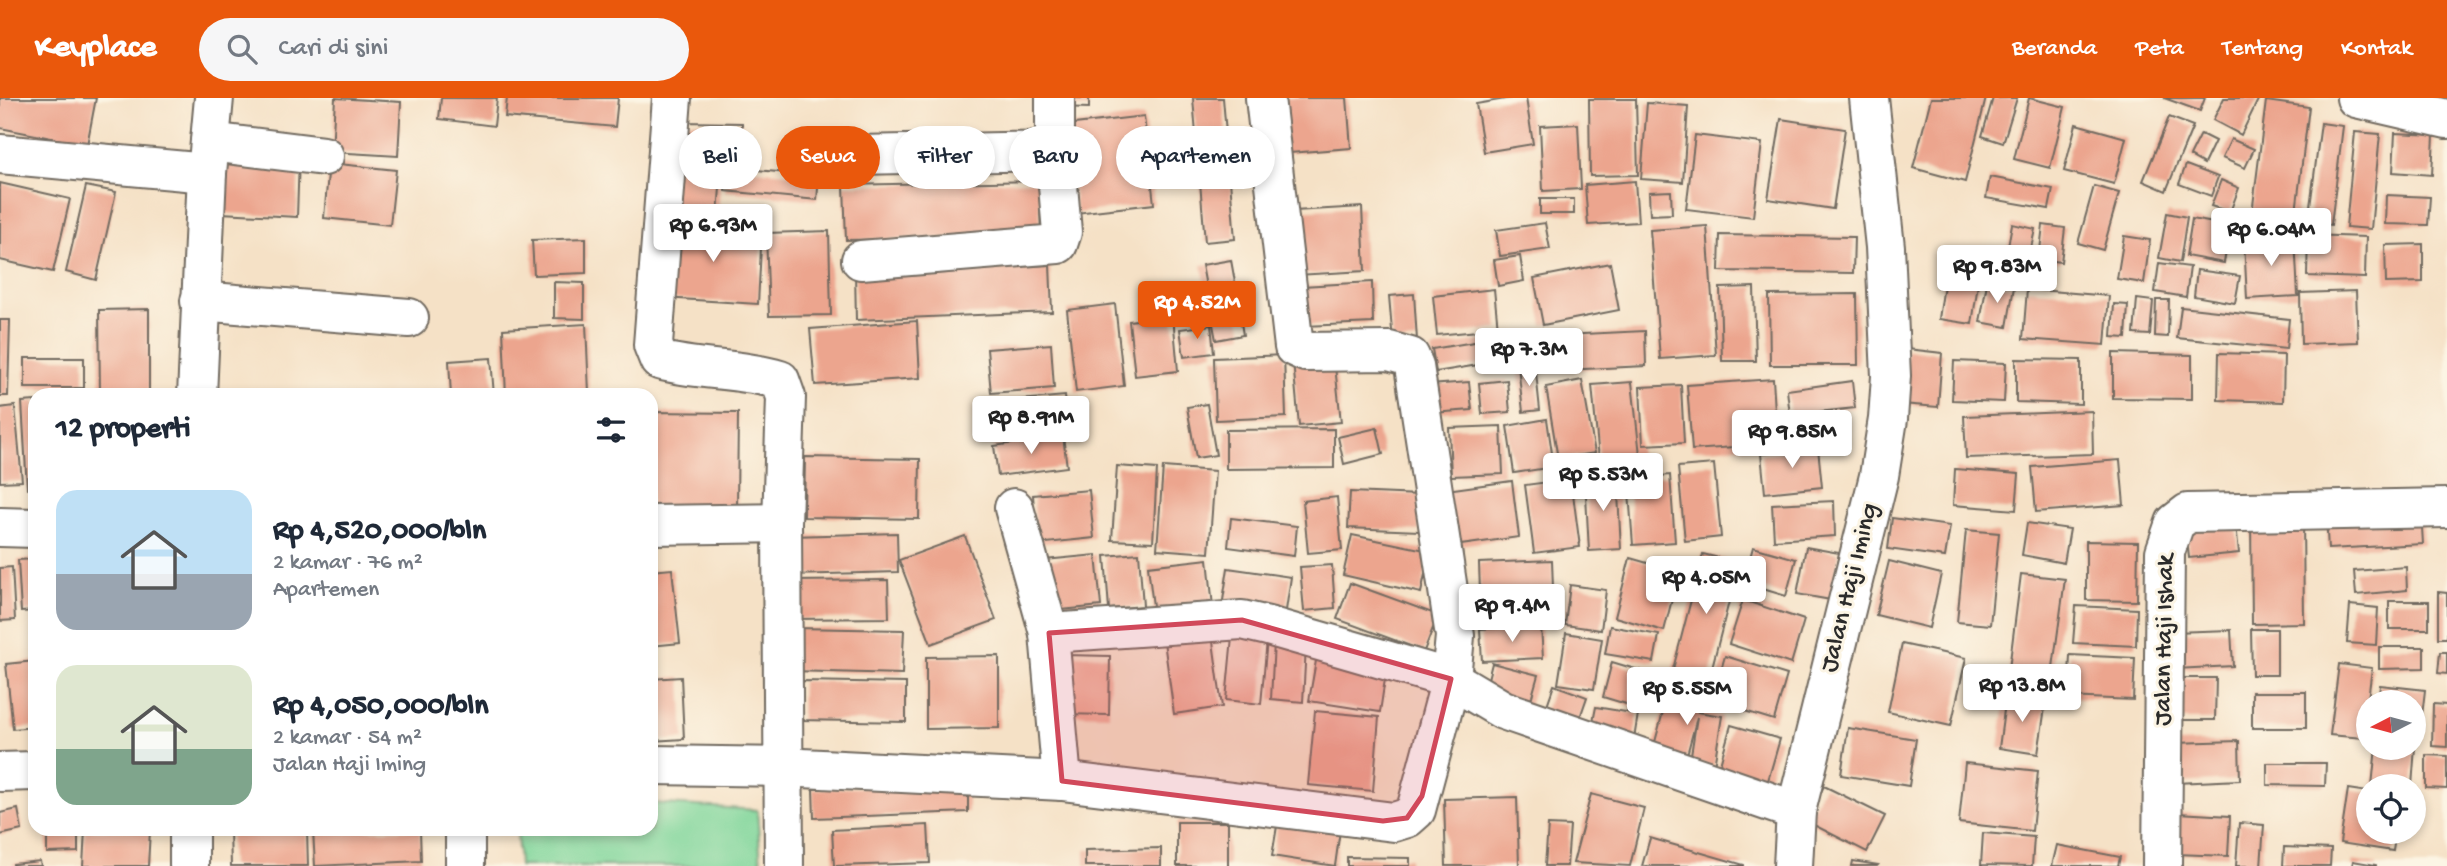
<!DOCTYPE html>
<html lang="id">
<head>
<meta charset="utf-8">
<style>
  :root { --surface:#fff; --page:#f6f6f7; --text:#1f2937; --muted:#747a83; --accent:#ea580c }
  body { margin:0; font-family:"Gochi Hand",sans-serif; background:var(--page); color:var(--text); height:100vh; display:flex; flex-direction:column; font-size:26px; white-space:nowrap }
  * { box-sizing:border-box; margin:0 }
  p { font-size:23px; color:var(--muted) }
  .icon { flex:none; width:38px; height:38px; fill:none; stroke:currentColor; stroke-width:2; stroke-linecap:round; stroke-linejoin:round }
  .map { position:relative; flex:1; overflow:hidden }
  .sheet { position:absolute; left:28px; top:290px; width:630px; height:448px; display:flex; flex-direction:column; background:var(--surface); border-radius:21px; box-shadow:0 4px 10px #0003 }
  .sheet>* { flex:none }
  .hud { position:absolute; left:679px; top:28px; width:665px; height:63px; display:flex; gap:14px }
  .needle { width:46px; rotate:264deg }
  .tools { position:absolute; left:2356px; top:592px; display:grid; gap:14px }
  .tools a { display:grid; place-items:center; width:70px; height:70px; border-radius:50%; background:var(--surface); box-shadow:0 4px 10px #0003; font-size:35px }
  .price { position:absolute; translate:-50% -60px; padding:0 16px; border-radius:7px; background:#fff; color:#222; font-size:23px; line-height:46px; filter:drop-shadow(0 2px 4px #0008) }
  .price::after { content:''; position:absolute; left:50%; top:42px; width:21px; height:16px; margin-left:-10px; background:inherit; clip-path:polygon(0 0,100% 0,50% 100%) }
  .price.active { background:var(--accent); color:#fff }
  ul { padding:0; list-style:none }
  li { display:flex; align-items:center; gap:21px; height:175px; padding:0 28px }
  li span { display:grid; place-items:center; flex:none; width:196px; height:140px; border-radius:21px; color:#555 }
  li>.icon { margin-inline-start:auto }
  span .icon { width:84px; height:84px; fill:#fffc; stroke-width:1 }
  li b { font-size:30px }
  h2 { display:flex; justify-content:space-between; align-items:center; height:84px; padding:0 28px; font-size:30px }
  .chip { padding:0 24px; border-radius:32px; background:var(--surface); box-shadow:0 4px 10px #0003; font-size:24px; line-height:63px }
  .chip.active { background:var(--accent); color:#fff }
  header { display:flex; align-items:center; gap:42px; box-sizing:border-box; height:98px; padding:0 35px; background:var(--accent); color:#fff }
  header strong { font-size:33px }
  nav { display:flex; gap:38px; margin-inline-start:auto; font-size:24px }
  .search { width:490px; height:63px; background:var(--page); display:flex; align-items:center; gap:18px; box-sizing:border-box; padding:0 24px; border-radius:38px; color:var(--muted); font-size:26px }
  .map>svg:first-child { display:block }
  .green { fill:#7ed59a; stroke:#548062; stroke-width:2 }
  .building { fill:#eca58e }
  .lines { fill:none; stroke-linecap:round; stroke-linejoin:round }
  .minor-casing { stroke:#726b61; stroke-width:42 }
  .minor { stroke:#fff; stroke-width:38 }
  .marked { fill:#d1495b; fill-opacity:0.2; stroke:#d1495b; stroke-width:5; stroke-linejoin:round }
  .labels { text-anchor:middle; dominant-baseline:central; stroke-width:6; stroke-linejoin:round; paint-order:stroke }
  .street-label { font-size:26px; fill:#2b2b2b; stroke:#fcf5e5 }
</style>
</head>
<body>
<header>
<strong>Keyplace</strong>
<div class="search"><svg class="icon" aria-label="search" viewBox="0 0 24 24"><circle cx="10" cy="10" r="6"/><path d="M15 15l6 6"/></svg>Cari di sini</div>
<nav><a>Beranda</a><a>Peta</a><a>Tentang</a><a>Kontak</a></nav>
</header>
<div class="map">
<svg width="2447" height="768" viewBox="0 0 2447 768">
  <rect width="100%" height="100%" fill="#fcf5e5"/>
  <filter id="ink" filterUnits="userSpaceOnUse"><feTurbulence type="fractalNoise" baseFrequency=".0143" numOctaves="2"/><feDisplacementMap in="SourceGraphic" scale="14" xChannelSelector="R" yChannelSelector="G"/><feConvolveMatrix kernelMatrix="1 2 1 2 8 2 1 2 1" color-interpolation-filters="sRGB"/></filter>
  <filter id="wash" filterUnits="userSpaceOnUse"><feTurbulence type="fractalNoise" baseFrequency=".00686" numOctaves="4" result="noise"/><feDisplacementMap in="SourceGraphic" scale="28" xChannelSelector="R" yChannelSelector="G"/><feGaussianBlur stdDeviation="1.57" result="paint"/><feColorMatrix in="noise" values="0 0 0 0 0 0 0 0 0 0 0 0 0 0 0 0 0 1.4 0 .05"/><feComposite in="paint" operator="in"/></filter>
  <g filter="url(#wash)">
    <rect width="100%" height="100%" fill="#f5e1c6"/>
    <polygon class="green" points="651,705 757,712 761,768 519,768 517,732 651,732"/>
    <g id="blocks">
      <g class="building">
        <polygon points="0,0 96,0 87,47 0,30"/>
        <polygon points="335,0 401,4 398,58 332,54"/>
        <polygon points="441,0 497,0 494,28 439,21"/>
        <polygon points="507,0 618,0 615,29 505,19"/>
        <polygon points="1058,0 1089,0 1089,10 1058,9"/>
        <polygon points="1193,0 1223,0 1235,141 1205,144"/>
        <polygon points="1272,0 1347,0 1351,50 1277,56"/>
        <polygon points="1511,0 1526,0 1533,46 1484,54 1476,6"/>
        <polygon points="1931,0 1986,0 1965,84 1913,70"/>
        <polygon points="1993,0 2017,0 2003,45 1982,38"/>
        <polygon points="2029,0 2065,9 2050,70 2014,61"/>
        <polygon points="2164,0 2205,0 2200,13"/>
        <polygon points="2224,0 2259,0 2241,37 2213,22"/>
        <polygon points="1589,1 1636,1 1638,77 1590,78"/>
        <polygon points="2266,3 2309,9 2294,130 2251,124"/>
        <polygon points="1647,5 1688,8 1683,84 1641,81"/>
        <polygon points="1144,18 1154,106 1076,115 1066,27"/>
        <polygon points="2169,19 2193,28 2166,93 2143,83"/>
        <polygon points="1781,21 1845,31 1833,111 1768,101"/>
        <polygon points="682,24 742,25 742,59 681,58"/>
        <polygon points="2321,25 2343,28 2331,127 2308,124"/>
        <polygon points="1578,26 1581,91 1543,93 1540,28"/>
        <polygon points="2076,26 2126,40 2114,86 2064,73"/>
        <polygon points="2355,34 2380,36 2371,131 2346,129"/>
        <polygon points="2395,35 2434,37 2432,77 2393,74"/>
        <polygon points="2201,36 2215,43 2204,66 2190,58"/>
        <polygon points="1695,37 1762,45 1753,119 1686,111"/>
        <polygon points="2231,41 2254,51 2245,70 2222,60"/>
        <polygon points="224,55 299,59 297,119 221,115"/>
        <polygon points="329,65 396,72 390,127 324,120"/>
        <polygon points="2186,67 2218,79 2211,98 2179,86"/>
        <polygon points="726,69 819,78 817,102 725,93"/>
        <polygon points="672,72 721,76 718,116 669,112"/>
        <polygon points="1990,79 2053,91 2049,111 1986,100"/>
        <polygon points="2221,82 2239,90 2230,114 2211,108"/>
        <polygon points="1039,83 1041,138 846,142 844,87"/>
        <polygon points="1635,83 1638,124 1588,127 1585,87"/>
        <polygon points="0,85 70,101 53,174 0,162"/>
        <polygon points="86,88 116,94 96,182 66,174"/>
        <polygon points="2094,88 2119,95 2103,152 2078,145"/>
        <polygon points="1671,93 1672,116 1650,117 1649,94"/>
        <polygon points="2386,97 2430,99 2428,127 2385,126"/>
        <rect x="1540" y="101" width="34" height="15"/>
        <polygon points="1362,109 1365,173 1297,177 1294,113"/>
        <polygon points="2167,115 2187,119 2180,164 2159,160"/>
        <polygon points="2192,121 2230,128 2224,165 2186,158"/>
        <polygon points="1545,125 1550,151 1500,158 1496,132"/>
        <polygon points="669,126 762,131 758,206 664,200"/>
        <polygon points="2012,126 2035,131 2027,170 2005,165"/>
        <polygon points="2043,127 2065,130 2061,164 2039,161"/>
        <polygon points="1707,128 1716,257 1660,261 1650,132"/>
        <polygon points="829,133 831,217 769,218 766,135"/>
        <polygon points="1720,137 1854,139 1853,175 1719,173"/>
        <polygon points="2308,137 2366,139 2365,180 2307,178"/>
        <polygon points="2124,138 2150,142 2144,185 2117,181"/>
        <polygon points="586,140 586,175 534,177 532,142"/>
        <polygon points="2295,140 2298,198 2247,201 2244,143"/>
        <polygon points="2423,146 2423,184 2386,185 2385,147"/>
        <polygon points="1520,158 1524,183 1498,188 1494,162"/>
        <polygon points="1231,162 1236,190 1207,194 1202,167"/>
        <polygon points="1610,165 1619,212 1543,227 1534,180"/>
        <polygon points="2159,165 2190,169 2186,199 2155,194"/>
        <polygon points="1050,167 1052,214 856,222 855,174"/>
        <polygon points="2197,172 2240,178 2235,205 2194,198"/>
        <polygon points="1945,180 1978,186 1972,226 1939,221"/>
        <polygon points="554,184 584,185 584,221 554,220"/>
        <polygon points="1372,184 1373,225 1304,228 1302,188"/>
        <polygon points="1987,185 2014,189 2007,229 1980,224"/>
        <polygon points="1754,189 1756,263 1722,263 1720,190"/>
        <polygon points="1494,191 1498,231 1437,237 1433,198"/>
        <polygon points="2027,191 2109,198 2105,247 2023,241"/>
        <polygon points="2356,193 2358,244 2301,246 2300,195"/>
        <polygon points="1414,196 1417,242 1393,244 1389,198"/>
        <polygon points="1857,196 1858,267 1770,267 1769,197"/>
        <polygon points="1237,200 1243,237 1216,242 1209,206"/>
        <polygon points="2137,201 2153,203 2150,237 2134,236"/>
        <polygon points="2156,202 2169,202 2168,239 2155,238"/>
        <polygon points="1115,206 1124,288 1076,294 1067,212"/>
        <polygon points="2114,206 2128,207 2126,240 2112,239"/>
        <polygon points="2181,209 2289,221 2286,251 2177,240"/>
        <polygon points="149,211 149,295 100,296 99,212"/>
        <polygon points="1173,218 1178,273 1135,278 1129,223"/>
        <polygon points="0,222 10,222 8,298 0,298"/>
        <polygon points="917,223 920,280 815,287 810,231"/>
        <polygon points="586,226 589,295 506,298 503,231"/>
        <polygon points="1211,227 1214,255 1184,259 1180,231"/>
        <polygon points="1645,233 1646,268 1543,273 1542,238"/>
        <polygon points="1516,237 1520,260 1436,274 1432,251"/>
        <polygon points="1051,246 1054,290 991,295 987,251"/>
        <polygon points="1907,251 1942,255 1938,309 1902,306"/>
        <polygon points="2113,255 2192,257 2192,301 2113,300"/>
        <polygon points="2219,255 2284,257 2283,304 2218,302"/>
        <polygon points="1284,257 1286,319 1216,322 1214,260"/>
        <polygon points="1334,259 1341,324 1299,328 1293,263"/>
        <rect x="25" y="260" width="59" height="30"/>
        <polygon points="491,260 494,298 451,298 449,263"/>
        <polygon points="2016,261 2081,262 2081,306 2016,304"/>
        <polygon points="1954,263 2006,265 2004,304 1952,302"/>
        <polygon points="1535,265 1540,312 1523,314 1518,267"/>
        <polygon points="1773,281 1777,346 1692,352 1687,287"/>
        <polygon points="1507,282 1510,314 1482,316 1479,285"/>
        <polygon points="1582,282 1595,355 1558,361 1546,289"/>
        <polygon points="1852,283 1855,310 1790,317 1787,292"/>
        <polygon points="1469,284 1472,312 1432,315 1430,287"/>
        <polygon points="1632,284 1640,357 1599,361 1592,287"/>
        <polygon points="1681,287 1684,345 1643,347 1640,289"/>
        <polygon points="1065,298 1068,326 999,332 996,304"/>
        <polygon points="35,303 35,390 27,391 22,304"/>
        <polygon points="1207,306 1216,357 1196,360 1187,309"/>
        <polygon points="15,308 22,383 0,384 0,310"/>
        <polygon points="2092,313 2093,356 1966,360 1964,318"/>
        <polygon points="651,314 738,315 737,410 651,409"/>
        <polygon points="1547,321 1554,369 1514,375 1507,328"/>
        <polygon points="1501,328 1503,376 1451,378 1449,330"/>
        <polygon points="1377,330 1383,356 1344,366 1338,339"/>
        <polygon points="1334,331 1334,370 1226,371 1226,332"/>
        <polygon points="1063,338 1067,369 998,378 994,348"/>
        <polygon points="1818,350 1822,389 1765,395 1761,356"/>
        <polygon points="805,359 920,361 919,421 804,419"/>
        <polygon points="2120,362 2124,407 2036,414 2032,369"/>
        <polygon points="1714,366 1721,439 1685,443 1678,369"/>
        <polygon points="1117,368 1157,371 1153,444 1112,442"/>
        <polygon points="1163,369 1215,373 1209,455 1157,451"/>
        <polygon points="1955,371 2019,376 2016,412 1953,407"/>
        <polygon points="1617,377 1621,451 1589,453 1585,379"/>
        <polygon points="1670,377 1675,444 1633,447 1628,381"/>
        <polygon points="1571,381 1580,449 1534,455 1525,387"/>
        <polygon points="1512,383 1519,439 1446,449 1439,393"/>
        <polygon points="1089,392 1094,440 1037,446 1033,397"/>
        <polygon points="1350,394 1420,397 1419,433 1348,430"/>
        <polygon points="1337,399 1342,452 1308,455 1303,403"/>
        <polygon points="1834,403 1835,438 1774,442 1772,406"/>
        <polygon points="2421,412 2423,446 2328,451 2326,417"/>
        <polygon points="1231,420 1297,428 1294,458 1228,449"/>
        <polygon points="1892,420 1950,428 1945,459 1888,451"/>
        <polygon points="2251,420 2303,420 2304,525 2252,526"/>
        <polygon points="2027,425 2070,431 2064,465 2022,457"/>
        <polygon points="2236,426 2239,455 2189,460 2186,431"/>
        <polygon points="1966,432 1999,435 1990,527 1957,524"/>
        <polygon points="897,435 898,474 792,477 791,438"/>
        <polygon points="1352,437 1430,453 1421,495 1343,477"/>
        <polygon points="965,438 996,522 931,546 899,462"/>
        <polygon points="2086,443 2138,444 2137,503 2086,502"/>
        <polygon points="1753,449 1796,461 1786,498 1743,485"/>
        <polygon points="1806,449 1839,455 1831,502 1797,496"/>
        <polygon points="1139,455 1143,508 1109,511 1105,458"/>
        <polygon points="1703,456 1739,465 1709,581 1673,571"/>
        <polygon points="1096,457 1101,508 1051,513 1045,462"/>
        <polygon points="1630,460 1679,474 1664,533 1615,519"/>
        <polygon points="35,461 35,513 21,514 18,462"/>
        <polygon points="1208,461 1213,509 1154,516 1148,468"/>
        <polygon points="1552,462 1554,519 1481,522 1479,465"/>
        <polygon points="1889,463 1941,476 1929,530 1876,517"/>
        <polygon points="1332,467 1335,510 1304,513 1300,469"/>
        <polygon points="12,469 15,522 0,523 0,470"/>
        <polygon points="2406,469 2407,492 2356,497 2354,473"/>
        <polygon points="1228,470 1291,479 1285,519 1222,509"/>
        <polygon points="672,471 680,545 651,548 651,473"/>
        <polygon points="2021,476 2065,481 2052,577 2009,571"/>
        <polygon points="888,482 889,520 792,521 792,483"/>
        <polygon points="1350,485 1438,517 1424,553 1337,521"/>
        <polygon points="1570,487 1606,492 1601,532 1565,527"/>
        <polygon points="2438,494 2447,495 2447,540 2438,540"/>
        <polygon points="1743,502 1804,522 1791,566 1729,546"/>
        <rect x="2389" y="503" width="40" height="28"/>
        <polygon points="2350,507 2378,510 2376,547 2347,545"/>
        <polygon points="2076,508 2137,511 2136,548 2073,545"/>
        <polygon points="1541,528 1543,560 1482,563 1480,531"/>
        <polygon points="1610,528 1659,537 1654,564 1605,556"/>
        <polygon points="1211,529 1222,609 1174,616 1163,536"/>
        <polygon points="793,530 904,532 902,576 792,573"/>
        <polygon points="2251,531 2277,531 2277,577 2252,577"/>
        <polygon points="2231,532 2233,568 2175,571 2173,534"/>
        <polygon points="1566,535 1602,541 1594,591 1558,586"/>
        <polygon points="1232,539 1267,542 1261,606 1226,602"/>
        <polygon points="1274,544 1306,547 1303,604 1271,601"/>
        <polygon points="1902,546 1966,560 1951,628 1888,614"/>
        <polygon points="2379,549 2424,549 2424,570 2379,571"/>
        <polygon points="2440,554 2447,554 2447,576 2438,575"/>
        <polygon points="1065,557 1110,558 1109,617 1064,616"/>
        <polygon points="1317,557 1387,568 1380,614 1309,603"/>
        <polygon points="2070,557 2135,560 2133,602 2068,599"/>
        <polygon points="999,558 999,630 926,631 926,559"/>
        <polygon points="1725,558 1787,577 1774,622 1712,603"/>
        <polygon points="35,563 35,629 13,631 6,566"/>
        <polygon points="1612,564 1655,577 1646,612 1603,599"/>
        <polygon points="1492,565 1538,577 1529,609 1484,597"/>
        <polygon points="2339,566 2372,570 2363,640 2330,637"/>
        <polygon points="681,579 684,641 651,643 651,581"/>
        <polygon points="1672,580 1705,589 1698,614 1722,618 1714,668 1690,663 1697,619 1684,668 1651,659"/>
        <polygon points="2181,580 2216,580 2215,622 2181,622"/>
        <polygon points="802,583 906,585 906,624 801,622"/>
        <polygon points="1554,587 1587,599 1578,625 1545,613"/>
        <polygon points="2380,587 2425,592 2420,635 2413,634 2413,604 2378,604"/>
        <rect x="2252" y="594" width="54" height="36"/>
        <polygon points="2006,597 2046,603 2038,656 1999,650"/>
        <polygon points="2433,606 2447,607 2447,649 2432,648"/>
        <polygon points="1596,609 1638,616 1633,647 1590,639"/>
        <polygon points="1315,613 1379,619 1373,693 1308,687"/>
        <polygon points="1731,627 1780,641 1765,693 1716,680"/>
        <polygon points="1848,630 1916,641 1909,688 1841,677"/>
        <polygon points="2239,643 2240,682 2176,685 2174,645"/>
        <polygon points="2376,649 2415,649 2412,688 2372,688"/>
        <polygon points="2426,657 2447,658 2447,691 2426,690"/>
        <polygon points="1965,665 2038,673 2032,733 1959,725"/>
        <polygon points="2267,665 2326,665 2325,688 2267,687"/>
        <polygon points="968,686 968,714 814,720 813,691"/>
        <polygon points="1824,688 1885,718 1867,754 1806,723"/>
        <polygon points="2348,691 2368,694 2368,733 2396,733 2393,753 2340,745"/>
        <polygon points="1591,696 1644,710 1630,768 1573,765"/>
        <polygon points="1517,699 1519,768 1446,768 1444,701"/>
        <polygon points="18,711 22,732 0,737 0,715"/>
        <polygon points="2178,715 2230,718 2228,758 2176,756"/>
        <polygon points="1278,722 1340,732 1335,768 1272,758"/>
        <rect x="1177" y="724" width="51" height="44"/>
        <polygon points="2239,725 2264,727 2261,768 2236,768"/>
        <polygon points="928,727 930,765 834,768 832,732"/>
        <polygon points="1548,727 1570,728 1567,768 1545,768"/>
        <polygon points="47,732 78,732 78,754 47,755"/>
        <polygon points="85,732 150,732 148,768 83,768"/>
        <polygon points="230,732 307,732 308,768 231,768"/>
        <polygon points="313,732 420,732 421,763 315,768"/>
        <polygon points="1983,735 2034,739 2032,768 1981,767"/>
        <polygon points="1650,740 1744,767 1744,768 1642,768"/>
        <polygon points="2057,747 2120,759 2118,768 2052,768"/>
        <polygon points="2284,749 2331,751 2330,768 2283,768"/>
        <polygon points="1161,750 1161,768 1085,768 1085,752"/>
        <polygon points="1347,759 1410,760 1410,768 1347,768"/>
        <polygon points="40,763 41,768 13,768 13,766"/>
        <polygon points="1853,763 1878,767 1877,768 1852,768"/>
        <polygon points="2353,763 2376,767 2376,768 2352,768"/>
      </g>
    </g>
  </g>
  <g filter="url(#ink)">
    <use href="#blocks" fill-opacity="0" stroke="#726b61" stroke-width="2"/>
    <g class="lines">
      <defs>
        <g id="minor">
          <path d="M 672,0 L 653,247 L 659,262 C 698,273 740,270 780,282 L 786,299 L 782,425 L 784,768"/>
          <polyline points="2356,0 2447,21"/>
          <polyline points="210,44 324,58"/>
          <polyline points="0,56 207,75"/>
          <polyline points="857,57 1055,53"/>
          <polyline points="861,162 1058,146 1062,134 1055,53 1055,0"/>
          <polyline points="200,203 409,220"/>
          <polyline points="197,298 207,75 214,0"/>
          <polyline points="1014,410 1049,535 1062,683"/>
          <polyline points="651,427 782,425"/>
          <polyline points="0,429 35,430"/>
          <polyline points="1049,535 1242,522 1268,528 1451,581 1503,612 1796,713"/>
          <polyline points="651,667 782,669 1062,683 1394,724 1407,720 1416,712 1451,581 1455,538 1414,268 1410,259 1389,253 1305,254 1294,249 1265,0"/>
          <polyline points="0,674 35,673"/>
          <polyline points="189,732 189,768"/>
          <polyline points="465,732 465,768"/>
          <polyline points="1793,768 1796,713 1879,378 1888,321 1891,278 1885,149 1869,0"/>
          <polyline points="2162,768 2165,454 2175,425 2188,415 2447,410"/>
        </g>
      </defs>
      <use href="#minor" class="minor-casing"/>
      <use href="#minor" class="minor"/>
    </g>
  </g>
  <path class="marked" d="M 1242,522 L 1451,581 L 1422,698 L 1407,720 L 1383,723 L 1062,683 L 1049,535 Z"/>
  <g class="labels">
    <g class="street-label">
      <text transform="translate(1851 490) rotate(-76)">Jalan Haji Iming</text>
      <text transform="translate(2166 542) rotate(-89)">Jalan Haji Ishak</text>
    </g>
  </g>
</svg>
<div class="tools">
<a><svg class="needle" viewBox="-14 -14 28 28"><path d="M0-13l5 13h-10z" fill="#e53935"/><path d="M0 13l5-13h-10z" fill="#747a83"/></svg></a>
<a><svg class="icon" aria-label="locate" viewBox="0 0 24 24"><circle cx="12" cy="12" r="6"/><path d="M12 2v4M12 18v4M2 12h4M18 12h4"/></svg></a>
</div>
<b class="price" style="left:713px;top:166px">Rp 6.93M</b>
<b class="price" style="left:2271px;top:170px">Rp 6.04M</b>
<b class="price" style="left:1997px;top:207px">Rp 9.83M</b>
<b class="price active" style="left:1197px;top:243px">Rp 4.52M</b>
<b class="price" style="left:1529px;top:290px">Rp 7.3M</b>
<b class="price" style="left:1031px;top:358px">Rp 8.91M</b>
<b class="price" style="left:1792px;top:372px">Rp 9.85M</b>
<b class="price" style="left:1603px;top:415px">Rp 5.53M</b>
<b class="price" style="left:1706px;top:518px">Rp 4.05M</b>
<b class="price" style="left:1512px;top:546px">Rp 9.4M</b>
<b class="price" style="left:2022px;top:626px">Rp 13.8M</b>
<b class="price" style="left:1687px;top:629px">Rp 5.55M</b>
<div class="hud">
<a class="chip">Beli</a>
<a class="chip active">Sewa</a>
<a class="chip">Filter</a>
<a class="chip">Baru</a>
<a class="chip">Apartemen</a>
</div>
<section class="sheet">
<h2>12 properti<svg class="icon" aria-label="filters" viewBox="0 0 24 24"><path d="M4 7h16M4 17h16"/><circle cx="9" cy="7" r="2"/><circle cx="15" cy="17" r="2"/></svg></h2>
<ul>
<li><span style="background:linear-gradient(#bfe0f5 60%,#9aa5b1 0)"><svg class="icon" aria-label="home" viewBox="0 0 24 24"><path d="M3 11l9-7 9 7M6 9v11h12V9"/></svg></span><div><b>Rp 4,520,000/bln</b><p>2 kamar · 76 m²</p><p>Apartemen</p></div></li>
<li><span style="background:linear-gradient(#dfe7d0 60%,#7fa58c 0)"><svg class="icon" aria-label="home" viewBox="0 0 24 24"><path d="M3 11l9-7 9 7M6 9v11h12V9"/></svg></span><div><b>Rp 4,050,000/bln</b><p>2 kamar · 54 m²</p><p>Jalan Haji Iming</p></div></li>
</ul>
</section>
</div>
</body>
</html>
